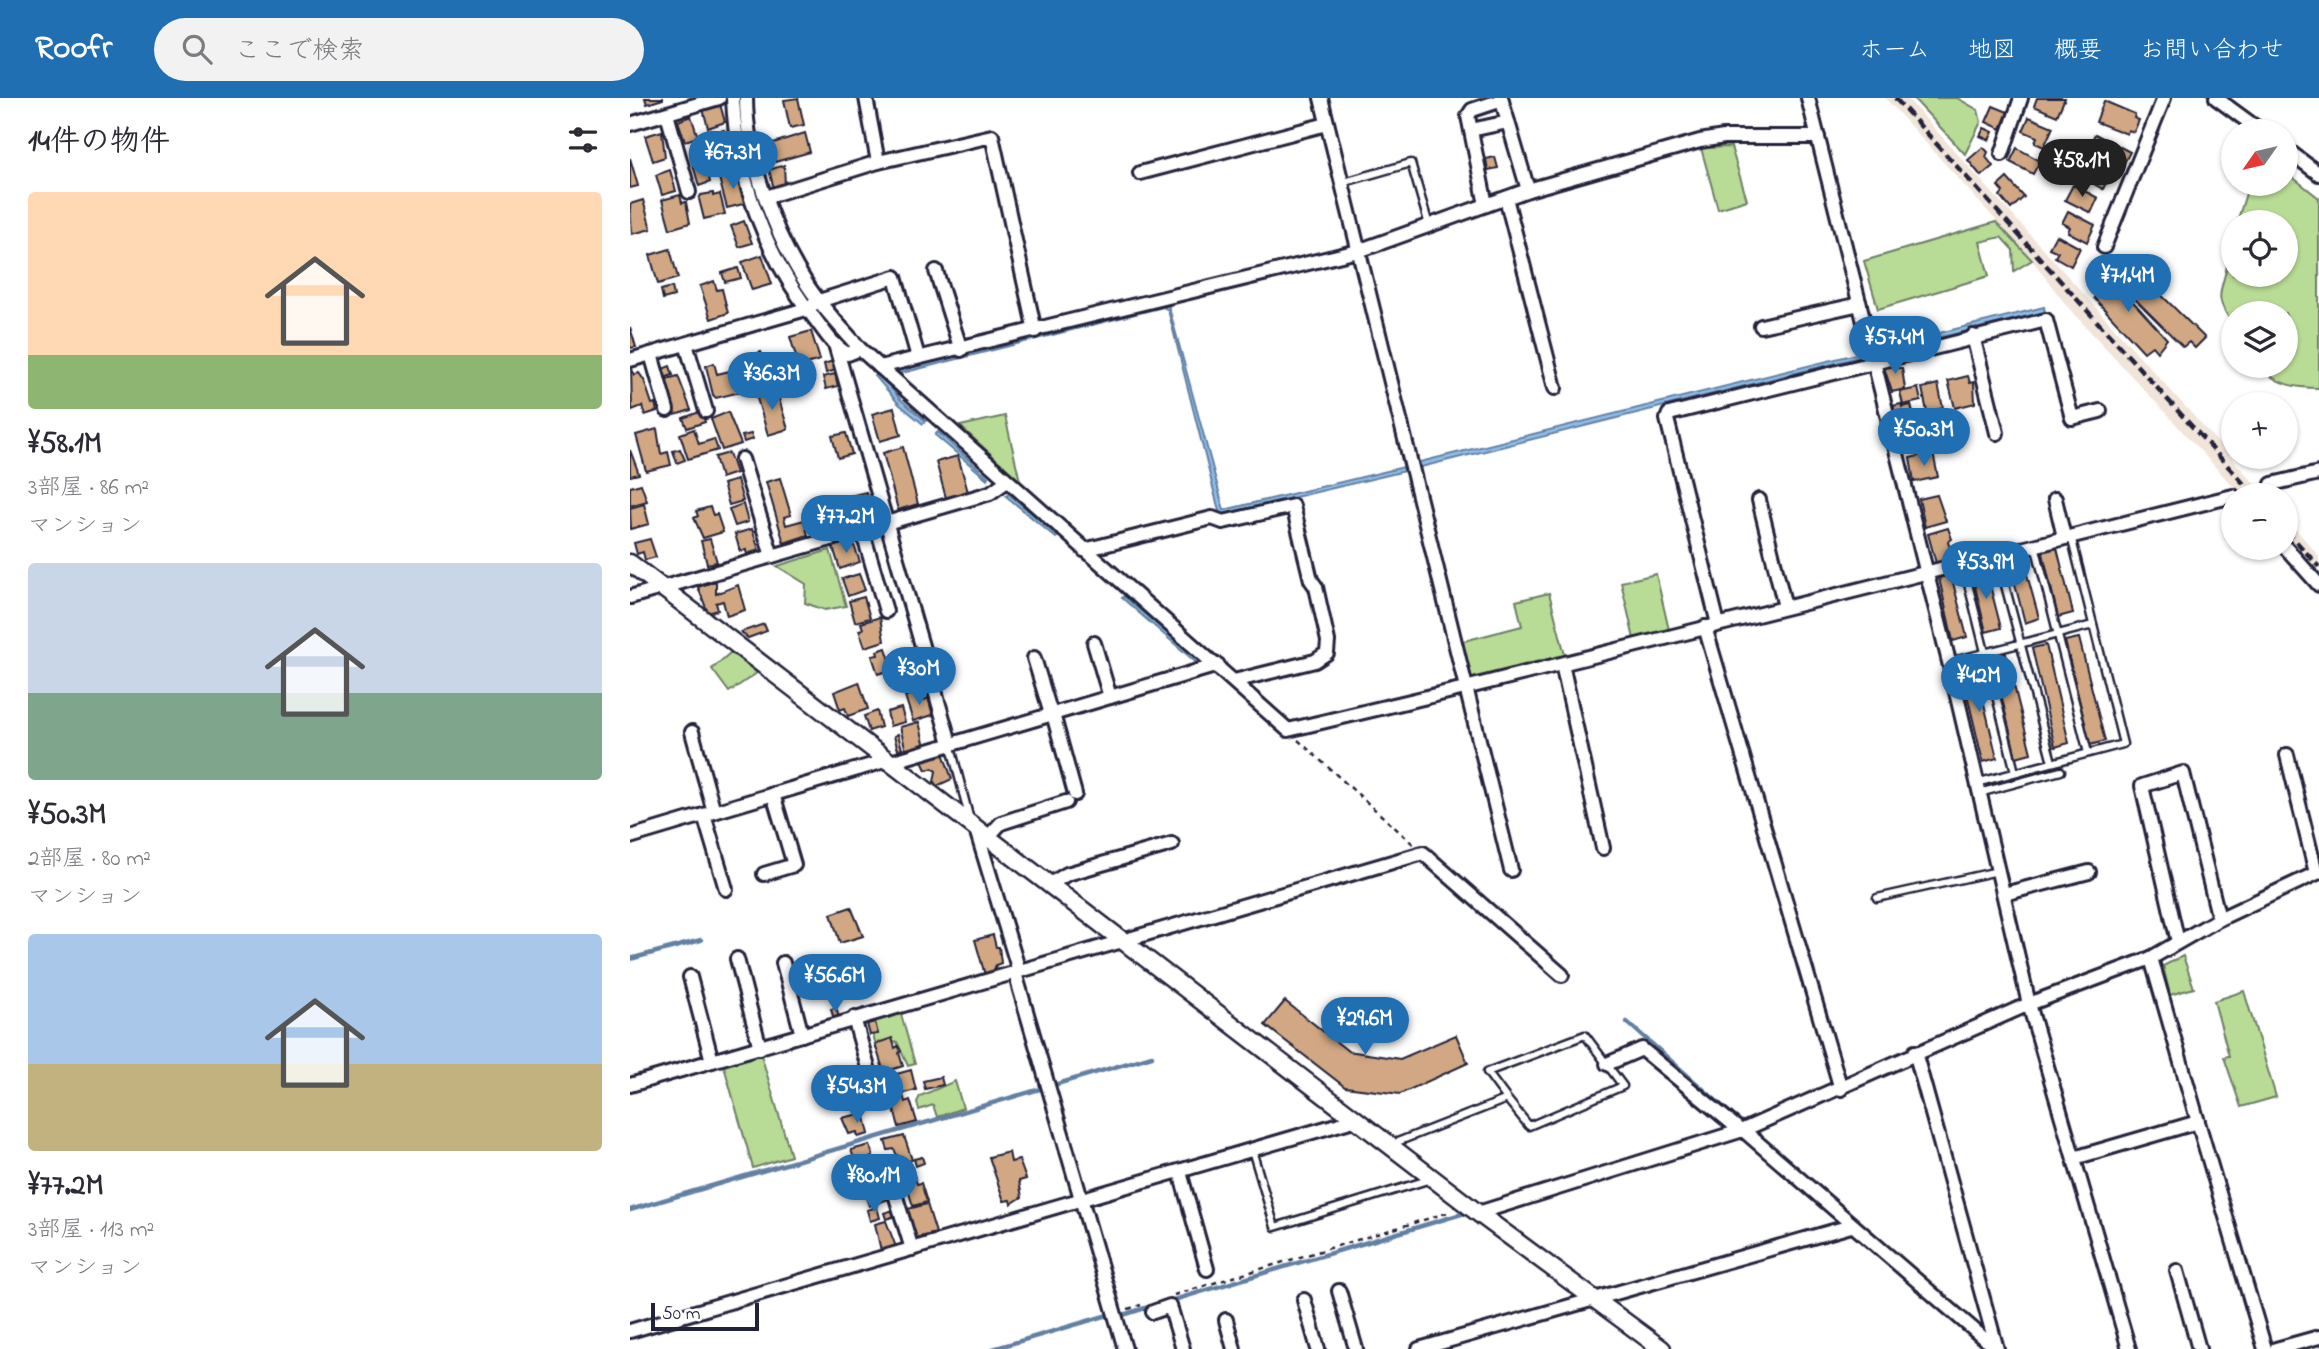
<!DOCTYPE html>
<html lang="ja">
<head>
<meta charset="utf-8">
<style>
  :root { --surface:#fff; --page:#f2f2f3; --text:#2b2b33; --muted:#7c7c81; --accent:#1f6fb2 }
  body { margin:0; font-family:"Indie Flower","Klee One",sans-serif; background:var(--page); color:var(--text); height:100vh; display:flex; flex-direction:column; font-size:26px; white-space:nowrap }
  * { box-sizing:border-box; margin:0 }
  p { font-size:23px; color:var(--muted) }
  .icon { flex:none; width:38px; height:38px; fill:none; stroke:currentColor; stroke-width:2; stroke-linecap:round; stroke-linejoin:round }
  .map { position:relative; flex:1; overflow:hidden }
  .drawer { display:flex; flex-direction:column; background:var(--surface); width:630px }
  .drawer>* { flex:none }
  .needle { width:46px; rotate:236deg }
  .controls { position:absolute; left:1591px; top:21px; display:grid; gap:14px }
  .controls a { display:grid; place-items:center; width:77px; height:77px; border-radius:50%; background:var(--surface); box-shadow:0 2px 5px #0004; font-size:35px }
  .scale { position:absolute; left:21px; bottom:18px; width:108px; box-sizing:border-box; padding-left:7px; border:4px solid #22223b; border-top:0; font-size:19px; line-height:24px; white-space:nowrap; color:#22223b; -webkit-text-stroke:5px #fff; paint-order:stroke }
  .price { position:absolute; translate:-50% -60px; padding:0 16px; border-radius:24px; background:var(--accent); color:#fff; font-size:23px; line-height:46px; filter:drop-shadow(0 2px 4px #0008) }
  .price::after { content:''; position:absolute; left:50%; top:42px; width:21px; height:16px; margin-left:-10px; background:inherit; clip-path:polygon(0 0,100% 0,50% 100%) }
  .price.on { background:#222; color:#fff }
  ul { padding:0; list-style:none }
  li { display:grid; align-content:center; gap:14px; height:371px; padding:0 28px }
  li span { display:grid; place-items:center; height:217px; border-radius:7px; color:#555 }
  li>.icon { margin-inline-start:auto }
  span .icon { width:126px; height:126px; fill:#fffc; stroke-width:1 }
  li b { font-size:30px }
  h2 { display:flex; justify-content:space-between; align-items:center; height:84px; padding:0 28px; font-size:30px }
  header { display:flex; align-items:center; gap:42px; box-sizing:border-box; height:98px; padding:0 35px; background:var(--accent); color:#fff }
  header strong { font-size:33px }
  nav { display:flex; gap:38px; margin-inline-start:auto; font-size:24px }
  .search { width:490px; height:63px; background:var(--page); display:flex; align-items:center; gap:18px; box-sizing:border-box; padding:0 24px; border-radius:38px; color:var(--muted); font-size:26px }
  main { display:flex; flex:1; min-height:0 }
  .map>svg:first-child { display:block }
  .built { fill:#f1e5da }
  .green { fill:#b8db95; stroke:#6d7e68; stroke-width:2 }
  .water { fill:#8fbee9; stroke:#6380a3; stroke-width:2 }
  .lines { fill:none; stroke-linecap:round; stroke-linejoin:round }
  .stream { stroke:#6380a3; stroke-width:4.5 }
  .building { fill:#d1a883; stroke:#22223b; stroke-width:2 }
  .lane-casing { stroke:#22223b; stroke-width:11 }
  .street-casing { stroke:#22223b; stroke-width:18 }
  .secondary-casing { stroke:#22223b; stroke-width:21 }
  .path { stroke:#22223b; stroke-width:2.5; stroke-dasharray:5 5; stroke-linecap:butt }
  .lane { stroke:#fff; stroke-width:6 }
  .street { stroke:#fff; stroke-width:12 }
  .secondary { stroke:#fff; stroke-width:16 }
  .rail { stroke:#22223b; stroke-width:4.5; stroke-dasharray:10 5; stroke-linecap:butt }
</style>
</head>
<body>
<header>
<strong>Roofr</strong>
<div class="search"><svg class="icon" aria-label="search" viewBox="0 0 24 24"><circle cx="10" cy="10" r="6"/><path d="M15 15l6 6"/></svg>ここで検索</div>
<nav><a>ホーム</a><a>地図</a><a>概要</a><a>お問い合わせ</a></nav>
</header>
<main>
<section class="drawer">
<h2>14件の物件<svg class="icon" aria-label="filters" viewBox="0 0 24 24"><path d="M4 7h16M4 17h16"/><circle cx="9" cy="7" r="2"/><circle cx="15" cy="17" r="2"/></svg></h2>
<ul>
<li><span style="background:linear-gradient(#ffd9b3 75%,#8fb573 0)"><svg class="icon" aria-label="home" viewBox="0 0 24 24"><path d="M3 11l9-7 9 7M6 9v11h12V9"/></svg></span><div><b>¥58.1M</b><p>3部屋 · 86 m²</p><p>マンション</p></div></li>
<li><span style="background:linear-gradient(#c9d6e8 60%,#7fa58c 0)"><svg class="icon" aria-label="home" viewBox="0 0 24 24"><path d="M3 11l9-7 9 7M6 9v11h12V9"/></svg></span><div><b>¥50.3M</b><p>2部屋 · 80 m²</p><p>マンション</p></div></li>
<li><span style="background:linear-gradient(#a9c7e8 60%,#c2b280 0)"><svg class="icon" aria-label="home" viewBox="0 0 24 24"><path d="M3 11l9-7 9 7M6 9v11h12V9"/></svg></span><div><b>¥77.2M</b><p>3部屋 · 113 m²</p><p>マンション</p></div></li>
</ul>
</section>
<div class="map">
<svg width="1689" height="1251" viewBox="0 0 1689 1251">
  <rect width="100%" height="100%" fill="#fff"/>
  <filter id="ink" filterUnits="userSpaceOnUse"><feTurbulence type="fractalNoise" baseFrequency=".0143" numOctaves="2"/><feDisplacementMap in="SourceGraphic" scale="14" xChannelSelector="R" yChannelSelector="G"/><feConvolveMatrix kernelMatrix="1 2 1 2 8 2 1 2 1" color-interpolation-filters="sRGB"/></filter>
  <g filter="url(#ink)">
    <g class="built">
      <polygon points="1255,0 1277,0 1635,397 1611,397 1436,207 1402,162"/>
      <polygon points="1656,420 1689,458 1689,482 1656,445"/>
    </g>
    <g class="green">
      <polygon points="1283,0 1327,0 1348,12 1351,24 1335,56"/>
      <polygon points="1101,49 1117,102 1088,111 1071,50"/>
      <path d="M 1656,74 L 1689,100 L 1689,290 C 1667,290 1644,287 1631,268 L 1656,268 L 1656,215 L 1603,215 L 1603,226 C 1581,196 1593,195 1598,162 C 1600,152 1599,144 1603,134 L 1603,177 L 1656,177 L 1656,124 L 1607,124 L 1619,86 L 1656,86 Z"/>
      <polygon points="1366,124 1402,162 1384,173 1383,152 1371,139 1350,144 1359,178 1248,211 1234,163"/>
      <polygon points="375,318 390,383 330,328"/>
      <polygon points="200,452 216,508 195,512 175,505 176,486 147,468"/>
      <polygon points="1026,476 1039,532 1004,541 991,484"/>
      <polygon points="919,495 935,557 839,581 830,544 892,528 886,503"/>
      <polygon points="101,554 127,575 99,594 82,571"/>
      <polygon points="1553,858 1564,890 1540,897 1533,868"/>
      <polygon points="1614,893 1646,999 1611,1009 1594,959 1599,958 1584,903"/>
      <polygon points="271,916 285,966 278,968 267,944 247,949 238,924"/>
      <polygon points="130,953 161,1058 123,1070 93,965"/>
      <polygon points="325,983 333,1010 307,1019 303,1007 289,1012 287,1004 290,998"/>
    </g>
    <g class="water">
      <polygon points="538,206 594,412 774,369 775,373 590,417 538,212 533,209 268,276 266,272"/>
      <polygon points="1414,209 1415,214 1250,254 1249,250"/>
      <polygon points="1234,254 1234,258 787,370 786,365"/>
      <polygon points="249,275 270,301 296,323 293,326 269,306 245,278"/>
      <polygon points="308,334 358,379 357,381 305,337"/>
      <polygon points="379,396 428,438 426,440 376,398"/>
      <polygon points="494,498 572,565 569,567 492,500"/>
    </g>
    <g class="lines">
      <g class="stream">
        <polyline points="0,861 71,842"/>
        <polyline points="997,924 1109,1023"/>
        <polyline points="0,1112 522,958"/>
        <polyline points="537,1204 835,1115"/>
        <polyline points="493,1217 525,1207"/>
        <polyline points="363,1251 478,1217"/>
      </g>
    </g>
    <g class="building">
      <polygon points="15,0 33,0 33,1 17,6"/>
      <polygon points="168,0 174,27 160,30 154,2"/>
      <polygon points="1407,0 1435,0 1427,18 1404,8"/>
      <polygon points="1474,3 1505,16 1504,20 1509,22 1504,34 1498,32 1497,36 1466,24"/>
      <polygon points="90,6 95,24 78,30 73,11"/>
      <polygon points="1363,8 1378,14 1371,31 1356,24"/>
      <polygon points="61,18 68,39 55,43 48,23"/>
      <polygon points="1399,19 1423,29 1414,49 1405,45 1407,39 1393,33"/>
      <polygon points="1354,30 1363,34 1359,42 1350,38"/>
      <polygon points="94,32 99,54 94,55 100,66 84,70 77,36"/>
      <polygon points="32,33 35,59 23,63 15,38"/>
      <polygon points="175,35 180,54 145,64 140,46"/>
      <polygon points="1465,36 1500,54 1493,67 1461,51 1464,47 1460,45"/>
      <polygon points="1353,49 1358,54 1356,59 1363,68 1351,78 1338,62"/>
      <polygon points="1387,50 1410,63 1403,76 1380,64"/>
      <polygon points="74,57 80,84 69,88 61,60"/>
      <polygon points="865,59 868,70 858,72 856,61"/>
      <polygon points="0,60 8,88 0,90"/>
      <polygon points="1455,64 1466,70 1469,64 1483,71 1473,91 1448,77"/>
      <polygon points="154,67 155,88 144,91 139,72"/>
      <polygon points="40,72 46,93 32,97 26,77"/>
      <polygon points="107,76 108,80 112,78 117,105 97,110 89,80"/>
      <polygon points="1377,80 1394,99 1381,111 1370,98 1373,94 1368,88"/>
      <polygon points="1443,87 1468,100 1461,115 1435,102"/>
      <polygon points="83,95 83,98 90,96 95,116 74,121 69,101 71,97"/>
      <polygon points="50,97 52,105 56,104 60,125 40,131 32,102"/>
      <polygon points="13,102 21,131 2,136 0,106"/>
      <polygon points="1438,113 1465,127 1457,144 1438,134 1440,129 1432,125"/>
      <polygon points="114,123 122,145 109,149 101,128"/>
      <polygon points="1426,137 1450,150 1441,168 1425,159 1428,154 1419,150"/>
      <polygon points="40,151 48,180 28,186 20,157"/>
      <polygon points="132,157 142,186 122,192 112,164"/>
      <polygon points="1476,169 1488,181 1486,185 1537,241 1527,254 1522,248 1514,254 1464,200"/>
      <polygon points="108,170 111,180 95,184 92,175"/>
      <polygon points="1515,181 1575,240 1565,250 1559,244 1553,249 1500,196"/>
      <polygon points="84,183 87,192 92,191 98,215 81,221 70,188"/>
      <polygon points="42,189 44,198 33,201 31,192"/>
      <polygon points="0,229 6,249 0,250"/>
      <polygon points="181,233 190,262 169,268 160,239"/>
      <polygon points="131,254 141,277 137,279 140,288 127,292 116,259"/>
      <polygon points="203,263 206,272 196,275 194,266"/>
      <polygon points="1266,263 1268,270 1272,270 1275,291 1262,294 1253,266"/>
      <polygon points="84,265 87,276 104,272 110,294 86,300 83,297 76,268"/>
      <polygon points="1,267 4,277 9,275 14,282 22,306 25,305 27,313 15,317 12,308 2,312"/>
      <polygon points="40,268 43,277 34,280 30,272"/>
      <polygon points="180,269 182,275 169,279 167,273"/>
      <polygon points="205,276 208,288 196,291 193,279"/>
      <polygon points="48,278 61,312 45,317 34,282"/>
      <polygon points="1338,278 1340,285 1344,284 1345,305 1325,310 1318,283"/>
      <polygon points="1308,286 1313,310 1297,314 1292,290"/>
      <polygon points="1288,290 1291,303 1273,307 1270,294"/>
      <polygon points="146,291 158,331 138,337 126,297"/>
      <polygon points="1271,306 1272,309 1281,307 1285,323 1269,327 1263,308"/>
      <polygon points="264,310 271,337 250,343 242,316"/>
      <polygon points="72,313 75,324 57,330 53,320"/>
      <polygon points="98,314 111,346 92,352 81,321"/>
      <polygon points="27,331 31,356 38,354 41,367 16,373 6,337"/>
      <polygon points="64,331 69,346 84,341 88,352 58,361 50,336"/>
      <polygon points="216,335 222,356 208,360 202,338"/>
      <polygon points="121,336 123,341 114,344 112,338"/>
      <polygon points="273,349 288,406 268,412 253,355"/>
      <polygon points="50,351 55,362 47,365 43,353"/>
      <polygon points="0,352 9,376 0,378"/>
      <polygon points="99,355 106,375 91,380 85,359"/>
      <polygon points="1303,355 1308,379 1284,384 1280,360"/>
      <polygon points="328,358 338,394 316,400 306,364"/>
      <polygon points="150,380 161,417 154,419 156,427 174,422 178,437 154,445 136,384"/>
      <polygon points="107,382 113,403 99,407 93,386"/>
      <polygon points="11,386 17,403 0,408 0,389"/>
      <polygon points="236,394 246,421 233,424 232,417 225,419 224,415 221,416 216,399"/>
      <polygon points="1307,397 1316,423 1295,429 1289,401"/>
      <polygon points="14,406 19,426 1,431 0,410"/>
      <polygon points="113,406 118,424 105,428 99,411"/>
      <polygon points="80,409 83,417 87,416 93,434 73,440 64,420 68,418 66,413"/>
      <polygon points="231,420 232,427 223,429 222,422"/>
      <polygon points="1318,430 1322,441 1318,444 1324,461 1306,465 1298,436"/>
      <polygon points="122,431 129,452 117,456 116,452 110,453 105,436"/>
      <polygon points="20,441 26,459 15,462 13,454 7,456 4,445"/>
      <polygon points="80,441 87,464 77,466 71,443"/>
      <polygon points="222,442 230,464 210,471 203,449"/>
      <polygon points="1426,446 1443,515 1428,519 1412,451"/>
      <polygon points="1393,462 1409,520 1395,525 1380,467"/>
      <polygon points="1356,472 1371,530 1356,534 1342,476"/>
      <polygon points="229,476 235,492 218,498 212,481"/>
      <polygon points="1321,477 1337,539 1323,543 1309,480"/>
      <polygon points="86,483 86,496 108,487 115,512 97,518 93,503 86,505 88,512 78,515 68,489"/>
      <polygon points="234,499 240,520 225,524 219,503"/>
      <polygon points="250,519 254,543 235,549 229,532 233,531 231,525"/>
      <polygon points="134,526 137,533 118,540 111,534"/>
      <polygon points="1449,540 1475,643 1460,647 1435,543"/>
      <polygon points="1416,547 1439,645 1425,649 1402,550"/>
      <polygon points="256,550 263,571 248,576 242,558 248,557 247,553"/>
      <polygon points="280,556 283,567 266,573 262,562"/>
      <polygon points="1376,556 1401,655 1386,659 1362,559"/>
      <polygon points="1345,568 1367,660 1353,664 1331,571"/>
      <polygon points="229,584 238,611 218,618 215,610 210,612 204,594"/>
      <polygon points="287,595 288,598 293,596 294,602 298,600 303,617 283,623 275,598"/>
      <polygon points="271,610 275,624 260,628 257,614"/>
      <polygon points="247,613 251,629 239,633 234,618"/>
      <polygon points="289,624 295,648 276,653 270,629"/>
      <polygon points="268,636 272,651 268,652 264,638"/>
      <polygon points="313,655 322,681 307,688 304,684 306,673 303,670 296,672 292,663"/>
      <polygon points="221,809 233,838 210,845 201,816"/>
      <polygon points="363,837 366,849 369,849 371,865 366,867 362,876 355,877 345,842"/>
      <polygon points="208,861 210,869 215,867 221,886 205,892 196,865"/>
      <polygon points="655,903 718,953 770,961 826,937 838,965 770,996 715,989 635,927"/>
      <polygon points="206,909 209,920 204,922 201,911"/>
      <polygon points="245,924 248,936 240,937 237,926"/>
      <polygon points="262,940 265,950 268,948 271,953 269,955 273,968 254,974 245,946"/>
      <polygon points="281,972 286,992 258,999 252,980"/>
      <polygon points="311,979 313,987 295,991 293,983"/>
      <polygon points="273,997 275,1004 280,1002 287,1024 269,1029 261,1001"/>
      <polygon points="234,1015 239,1036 228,1039 227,1034 219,1036 212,1020"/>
      <polygon points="274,1038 282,1062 271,1066 264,1051 258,1052 255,1043"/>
      <polygon points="240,1047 243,1058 240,1060 247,1078 238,1081 237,1078 231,1079 221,1052"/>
      <polygon points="379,1054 381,1064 389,1062 396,1081 389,1083 392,1099 381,1106 380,1102 374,1103 359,1059"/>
      <polygon points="292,1059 294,1065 286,1068 284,1061"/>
      <polygon points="284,1077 287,1086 291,1085 297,1104 283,1108 277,1089 272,1090 270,1082"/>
      <polygon points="249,1083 254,1098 257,1097 259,1101 239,1108 232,1088"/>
      <polygon points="297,1106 306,1135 286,1140 278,1111"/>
      <polygon points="247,1109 250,1120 240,1123 237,1112"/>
      <polygon points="263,1112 265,1118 256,1121 254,1115"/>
      <polygon points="256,1123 266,1149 251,1153 245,1126"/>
    </g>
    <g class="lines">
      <defs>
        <g id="lane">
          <polyline points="711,85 781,65 799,127"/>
          <polyline points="1405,447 1458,655"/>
          <polyline points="1367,457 1422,664"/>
          <polyline points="1333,466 1385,674"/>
          <polyline points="1319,564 1463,527"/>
          <polyline points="320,645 340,722"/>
          <polyline points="1346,685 1493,646 1441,438"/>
          <polyline points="1349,695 1431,673"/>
          <polyline points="1247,800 1368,773"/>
          <polyline points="762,1046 877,1001 899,1028 993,988 955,937 857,974 877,1001"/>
          <polyline points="622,1052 645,1129 801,1081"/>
        </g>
        <g id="street">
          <path d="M 103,0 C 106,80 137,162 188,225 C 196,236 205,250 218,256 L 230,251"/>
          <path d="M 116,0 C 116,61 145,138 178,188 C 193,211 213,231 230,251 L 658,632 L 835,590 L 1603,398"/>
          <polyline points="236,0 248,64"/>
          <polyline points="691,0 881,772"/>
          <polyline points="871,0 898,92"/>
          <polyline points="1178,0 1319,564 1399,906 1499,1251"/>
          <polyline points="1586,0 1631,33"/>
          <polyline points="37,16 59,94"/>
          <polyline points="0,26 89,0"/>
          <polyline points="841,32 878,24"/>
          <polyline points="1656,51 1689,76"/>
          <polyline points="1372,56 1391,0"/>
          <polyline points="510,75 697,26"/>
          <polyline points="136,99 248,64 362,38 405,233"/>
          <polyline points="876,100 925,290"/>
          <polyline points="856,107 838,18 842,12 872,2"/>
          <polyline points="1474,149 1534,0"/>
          <polyline points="306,173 331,252"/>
          <polyline points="1131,228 1230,206"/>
          <polyline points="1343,238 1367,335"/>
          <polyline points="56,246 76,313"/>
          <polyline points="205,246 320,645"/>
          <polyline points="21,256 37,312"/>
          <polyline points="0,262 176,211 189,203 265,179 288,259"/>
          <polyline points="250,269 728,153 898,92 1070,43 1094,39 1188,39"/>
          <polyline points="112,361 142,458"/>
          <polyline points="1642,386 1689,375"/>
          <polyline points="1425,401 1434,439"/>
          <polyline points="1129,402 1155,509"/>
          <polyline points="232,432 256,513"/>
          <polyline points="1656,450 1689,487"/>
          <polyline points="454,452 582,420 593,424 663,408 681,482 686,489 698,543 697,555 685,563 604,583"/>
          <polyline points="0,499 360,395 377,383"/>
          <polyline points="1088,526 1037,321 1039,316 1416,222 1442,320 1470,313"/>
          <polyline points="1075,529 1211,991"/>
          <polyline points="464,545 480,599"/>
          <polyline points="404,560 421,616"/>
          <polyline points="932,566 973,750"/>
          <polyline points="423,616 445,696"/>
          <polyline points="62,634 84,714"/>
          <polyline points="1657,657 1686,775"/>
          <polyline points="261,664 588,567"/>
          <polyline points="74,717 96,791"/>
          <polyline points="345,728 389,873"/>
          <polyline points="359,738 371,725 436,704"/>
          <polyline points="0,739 258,662"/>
          <polyline points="134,776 164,767 143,696"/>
          <polyline points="420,786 437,776 542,746"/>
          <polyline points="1374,796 1459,774"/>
          <polyline points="1548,844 1512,688 1553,675 1589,821"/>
          <polyline points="107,861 130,950"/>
          <polyline points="153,865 172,937"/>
          <polyline points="385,875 495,1251"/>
          <polyline points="60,879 82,963"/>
          <polyline points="224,920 248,1005"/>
          <polyline points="1285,954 1367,1251"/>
          <polyline points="977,966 1012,951 1111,1033"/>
          <polyline points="0,987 793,755 932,877"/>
          <polyline points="1568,1024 1635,1251"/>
          <polyline points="1113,1032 1366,1251"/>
          <polyline points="1444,1060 1568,1024 1521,860"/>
          <polyline points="550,1074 577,1171"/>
          <polyline points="261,1083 282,1151"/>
          <polyline points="848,1115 1113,1032 1399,906 1521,860 1589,821 1689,774"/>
          <polyline points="1547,1173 1569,1251"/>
          <polyline points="709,1193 726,1251"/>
          <polyline points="674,1202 688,1251"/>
          <polyline points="523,1214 540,1208 553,1251"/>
          <polyline points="596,1222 604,1251"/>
          <polyline points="0,1233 727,1021"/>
          <polyline points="789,1251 1221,1128"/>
          <polyline points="1646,1251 1689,1239"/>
        </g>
        <polyline id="secondary" points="0,465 848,1115 1032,1251"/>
      </defs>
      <use href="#lane" class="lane-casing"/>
      <use href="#street" class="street-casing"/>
      <use href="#secondary" class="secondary-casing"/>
      <g class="path">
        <polyline points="668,642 783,746"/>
        <polyline points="544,1197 820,1114"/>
        <polyline points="498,1211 511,1207"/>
      </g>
      <use href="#lane" class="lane"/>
      <use href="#street" class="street"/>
      <use href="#secondary" class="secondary"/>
      <g class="rail">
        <polyline points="1265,0 1624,397"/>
        <polyline points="1656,432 1689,469"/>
      </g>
    </g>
  </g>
</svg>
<div class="controls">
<a><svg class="needle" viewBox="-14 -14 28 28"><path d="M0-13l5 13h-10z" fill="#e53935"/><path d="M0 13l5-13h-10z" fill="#7c7c81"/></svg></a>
<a><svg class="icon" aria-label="locate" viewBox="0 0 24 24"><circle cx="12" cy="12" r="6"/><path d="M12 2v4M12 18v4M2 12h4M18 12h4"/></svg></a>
<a><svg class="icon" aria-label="layers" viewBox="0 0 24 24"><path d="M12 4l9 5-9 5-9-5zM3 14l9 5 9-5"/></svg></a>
<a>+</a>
<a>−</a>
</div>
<div class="scale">50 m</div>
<b class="price" style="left:103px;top:93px">¥67.3M</b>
<b class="price on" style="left:1452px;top:101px">¥58.1M</b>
<b class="price" style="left:1498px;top:216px">¥71.4M</b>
<b class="price" style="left:1265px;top:278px">¥57.4M</b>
<b class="price" style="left:142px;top:314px">¥36.3M</b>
<b class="price" style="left:1294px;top:370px">¥50.3M</b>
<b class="price" style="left:216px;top:457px">¥77.2M</b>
<b class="price" style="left:1356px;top:503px">¥53.9M</b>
<b class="price" style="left:289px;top:609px">¥30M</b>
<b class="price" style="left:1349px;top:616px">¥42M</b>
<b class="price" style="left:205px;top:916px">¥56.6M</b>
<b class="price" style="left:735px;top:959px">¥29.6M</b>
<b class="price" style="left:227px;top:1027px">¥54.3M</b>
<b class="price" style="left:244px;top:1116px">¥80.1M</b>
</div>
</main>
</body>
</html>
